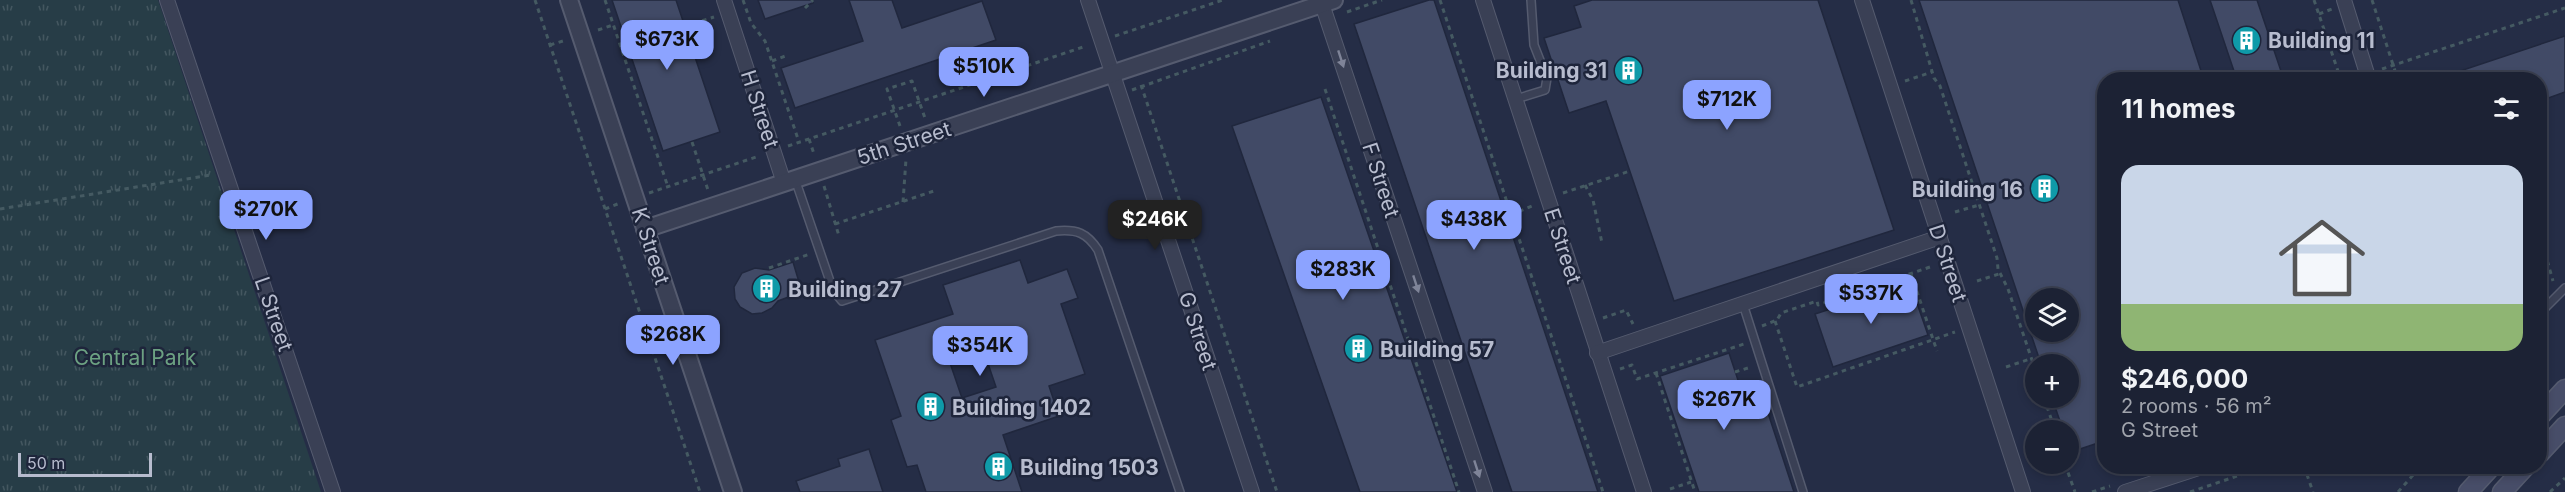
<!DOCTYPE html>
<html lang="en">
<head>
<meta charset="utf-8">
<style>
  :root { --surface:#1c2234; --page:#292f40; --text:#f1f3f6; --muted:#a0a4ac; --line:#3a3f4f; --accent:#8ca3ff }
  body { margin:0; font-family:Inter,sans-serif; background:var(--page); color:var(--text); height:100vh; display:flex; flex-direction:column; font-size:22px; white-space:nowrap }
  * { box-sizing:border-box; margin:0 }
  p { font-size:20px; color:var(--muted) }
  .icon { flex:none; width:33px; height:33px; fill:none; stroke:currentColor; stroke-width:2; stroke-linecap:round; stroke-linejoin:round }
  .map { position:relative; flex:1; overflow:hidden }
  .drawer { position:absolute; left:2097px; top:72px; width:450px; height:402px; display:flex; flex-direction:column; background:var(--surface); border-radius:24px; box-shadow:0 3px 9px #0003,0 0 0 2px var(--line) }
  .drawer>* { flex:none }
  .buttons { position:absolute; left:2025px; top:288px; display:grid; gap:12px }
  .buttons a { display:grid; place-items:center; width:54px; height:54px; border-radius:50%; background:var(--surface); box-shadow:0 3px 9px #0003,0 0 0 2px var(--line); font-size:30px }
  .scale { position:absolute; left:18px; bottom:15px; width:134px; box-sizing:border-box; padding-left:6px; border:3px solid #b7bcce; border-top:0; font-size:16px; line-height:21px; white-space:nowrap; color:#b7bcce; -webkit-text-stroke:4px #1e253b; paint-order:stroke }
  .price { position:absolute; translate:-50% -51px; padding:0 14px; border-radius:12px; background:var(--accent); color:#111; font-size:20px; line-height:39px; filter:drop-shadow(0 2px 3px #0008) }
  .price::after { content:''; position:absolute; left:50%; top:36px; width:18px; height:14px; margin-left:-9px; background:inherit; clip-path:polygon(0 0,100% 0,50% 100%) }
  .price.on { background:#222; color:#fff }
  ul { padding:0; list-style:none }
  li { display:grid; align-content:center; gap:12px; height:318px; padding:0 24px }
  li span { display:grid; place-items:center; height:186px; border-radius:18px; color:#555 }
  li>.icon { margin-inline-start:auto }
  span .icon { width:108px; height:108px; fill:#fffc; stroke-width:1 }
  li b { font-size:26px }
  h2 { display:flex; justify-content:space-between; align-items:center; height:72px; padding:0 24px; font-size:26px }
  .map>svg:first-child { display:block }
  .grass { fill:url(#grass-tufts) }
  .building { fill:#414a66; stroke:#20273d; stroke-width:1.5; fill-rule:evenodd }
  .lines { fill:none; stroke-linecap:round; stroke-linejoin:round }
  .service-casing { stroke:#555b6f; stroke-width:10 }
  .minor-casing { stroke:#555b6f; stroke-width:16 }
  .tertiary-casing { stroke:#555b6f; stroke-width:20 }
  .secondary-casing { stroke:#555b6f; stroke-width:21 }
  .path { stroke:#455a62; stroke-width:3; stroke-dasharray:4.5 4.5; stroke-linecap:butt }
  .service { stroke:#3a4055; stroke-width:7 }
  .minor { stroke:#3a4055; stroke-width:14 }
  .tertiary { stroke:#3a4055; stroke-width:16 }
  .secondary { stroke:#474d68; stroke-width:18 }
  .oneway { fill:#7f8498 }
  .labels { text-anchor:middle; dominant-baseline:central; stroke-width:5; stroke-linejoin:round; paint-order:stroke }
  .poi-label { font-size:21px; font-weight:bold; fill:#b7bcce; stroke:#1e253b; text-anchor:start }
  .street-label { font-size:21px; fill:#b7bcce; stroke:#1e253b }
  .park-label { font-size:21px; fill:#6ca182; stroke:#1e253b }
</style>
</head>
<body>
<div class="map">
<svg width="2565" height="492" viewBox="0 0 2565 492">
  <defs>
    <pattern id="grass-tufts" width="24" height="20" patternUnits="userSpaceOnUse" patternTransform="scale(1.5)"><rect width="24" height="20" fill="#273d47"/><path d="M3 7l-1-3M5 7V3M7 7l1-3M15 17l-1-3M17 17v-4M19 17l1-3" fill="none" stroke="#445760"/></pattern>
  </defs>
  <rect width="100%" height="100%" fill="#252d46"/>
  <polygon class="grass" points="0,0 158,0 321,492 0,492"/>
  <g class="building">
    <polygon points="612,0 676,0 720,132 663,151"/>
    <polygon points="758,0 812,0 813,3 765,19"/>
    <polygon points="849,0 892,0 902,28 982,1 996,40 795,108 781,68 863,41"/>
    <polygon points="1429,0 1434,0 1598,492 1512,492 1354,24"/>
    <polygon points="1592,0 1818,0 1894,230 1674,301 1606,101 1569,113 1544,38 1581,27 1574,6"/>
    <path d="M 1919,0 L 2178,0 L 2204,80 L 2104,80 L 2104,331 L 2099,332 L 2104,348 L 2104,441 L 2068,453 L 2068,430 L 2063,430 L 2052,398 L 2068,398 L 2068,364 L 2041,364 ZM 2036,298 L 2068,298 L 2068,332 L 2036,332 Z"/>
    <polygon points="2210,0 2257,0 2284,80 2237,80"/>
    <polygon points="2565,36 2565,92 2540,101 2540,80 2442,80 2442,77"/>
    <polygon points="1321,97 1457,492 1360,492 1232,126"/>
    <path d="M 1020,260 L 1028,283 L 1067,269 L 1078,298 L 1061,304 L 1085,374 L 1049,386 L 1059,416 L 1003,435 L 1022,492 L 926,492 L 917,465 L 907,467 L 891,420 L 901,416 L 875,340 L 953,314 L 943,285 ZM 982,346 L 996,387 L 962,398 L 948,357 Z"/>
    <polygon points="793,262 802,292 778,301 772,308 762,313 752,314 740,307 735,299 734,287 742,273 755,268 769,270"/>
    <polygon points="1910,283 1928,335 1833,367 1815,314"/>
    <polygon points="1729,353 1750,416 1767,410 1794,492 1699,492 1660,376"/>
    <polygon points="869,449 883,492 800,492 796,481 840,466 838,459"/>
  </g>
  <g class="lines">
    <defs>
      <g id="service">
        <polyline points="1516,99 1545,90 1547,78 1534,45 1531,0"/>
        <path d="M 795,179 L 833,290 L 842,301 L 1056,231 C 1077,229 1087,233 1098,250 L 1180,492"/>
        <polyline points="1743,304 1803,492"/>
        <polyline points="2540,313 2565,288"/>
      </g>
      <g id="minor">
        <polyline points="167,0 333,492"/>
        <polyline points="724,0 784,183"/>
        <polyline points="1088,0 1252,492"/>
        <polyline points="1483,0 1644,492"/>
        <polyline points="1862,0 2023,492"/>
        <polyline points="2344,0 2369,80"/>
        <polyline points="1322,4 1485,492"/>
        <polyline points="1597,353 1940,237"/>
        <polyline points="2125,492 2205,466"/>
      </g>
      <g id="tertiary">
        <polyline points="569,0 733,492"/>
        <polyline points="645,229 1334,0"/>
      </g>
      <g id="secondary">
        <polyline points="2540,416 2565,389"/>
        <polyline points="2540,453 2565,426"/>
        <polyline points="2468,492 2492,466"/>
        <polyline points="2502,492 2526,466"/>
      </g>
    </defs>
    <use href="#service" class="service-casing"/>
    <use href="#minor" class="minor-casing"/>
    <use href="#tertiary" class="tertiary-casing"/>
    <use href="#secondary" class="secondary-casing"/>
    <g class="path">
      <polyline points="535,0 700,492"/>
      <polyline points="605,0 668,187"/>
      <polyline points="743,0 751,23 765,41 799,142"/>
      <polyline points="1440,0 1603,492"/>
      <polyline points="1911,0 1934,78 1940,86 1997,258 1998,269 2008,289 2036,372"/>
      <polyline points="2314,0 2341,80"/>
      <polyline points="2372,0 2398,80"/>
      <polyline points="805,8 813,0"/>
      <polyline points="1347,12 1382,0"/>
      <polyline points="2319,14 2332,9"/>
      <polyline points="685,26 714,17"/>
      <polyline points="598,30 613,25"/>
      <polyline points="1115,36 1223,0"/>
      <polyline points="550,45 566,40"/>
      <polyline points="772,61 788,55"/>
      <polyline points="2382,69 2565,8"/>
      <polyline points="1905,81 1932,72"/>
      <polyline points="1141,85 1277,492"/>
      <polyline points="1325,89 1459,492"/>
      <polyline points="1132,90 1270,41"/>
      <polyline points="900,126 887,89 912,81 925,118"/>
      <polyline points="809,139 814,154"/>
      <polyline points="692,142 708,190"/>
      <polyline points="788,146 1086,46"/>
      <polyline points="1585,185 1593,200 1602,243"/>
      <polyline points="824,186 839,236"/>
      <polyline points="649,193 759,156"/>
      <polyline points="1563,193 1630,171"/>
      <polyline points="903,202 906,159"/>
      <polyline points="0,209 211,175"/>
      <polyline points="605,209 620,203"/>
      <polyline points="1955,212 1979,205"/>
      <polyline points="1511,215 1534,205"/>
      <polyline points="835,224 934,191"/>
      <polyline points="2540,235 2553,281"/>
      <polyline points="769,268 810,254"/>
      <polyline points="1911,274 1937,351"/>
      <polyline points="1977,281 1999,274"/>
      <polyline points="1603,318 1626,310 1633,324"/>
      <polyline points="1775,321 1797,387 1955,332"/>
      <polyline points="1762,326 1777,320 1781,313 1817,301 1818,305 1933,266"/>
      <polyline points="2006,367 2030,359"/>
      <polyline points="1620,369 1632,365 1637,379 1744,344"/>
      <polyline points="1735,372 1751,367"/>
      <polyline points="1656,373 1695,492"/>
      <polyline points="2044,398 2055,430"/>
      <polyline points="2031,439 2036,438"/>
      <polyline points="2065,464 2075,492"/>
      <polyline points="2304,466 2313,492"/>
      <polyline points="1670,489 1691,482"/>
      <polyline points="2092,492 2110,486"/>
      <polyline points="2190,492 2267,466"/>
      <polyline points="2398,492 2421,466"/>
      <polyline points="2550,492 2565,478"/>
    </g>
    <use href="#service" class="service"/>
    <use href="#minor" class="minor"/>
    <use href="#tertiary" class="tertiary"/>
    <use href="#secondary" class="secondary"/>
  </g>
  <defs><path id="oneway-solid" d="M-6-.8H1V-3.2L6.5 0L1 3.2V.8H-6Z" transform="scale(1.5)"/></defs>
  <g class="oneway">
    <use href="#oneway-solid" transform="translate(1341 59) rotate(72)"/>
    <use href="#oneway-solid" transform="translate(1416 284) rotate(72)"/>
    <use href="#oneway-solid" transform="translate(1477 469) rotate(72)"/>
  </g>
  <defs>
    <symbol id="building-disc" viewBox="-11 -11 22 22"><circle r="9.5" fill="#0f9aa8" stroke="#1e253b"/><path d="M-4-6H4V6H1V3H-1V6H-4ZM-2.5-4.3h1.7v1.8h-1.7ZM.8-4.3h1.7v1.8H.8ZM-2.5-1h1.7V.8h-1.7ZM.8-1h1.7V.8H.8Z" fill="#fff"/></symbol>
  </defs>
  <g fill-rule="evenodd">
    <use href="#building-disc" x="2230" y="24" width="33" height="33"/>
    <use href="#building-disc" x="1612" y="54" width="33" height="33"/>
    <use href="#building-disc" x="2028" y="172" width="33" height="33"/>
    <use href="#building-disc" x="750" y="272" width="33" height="33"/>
    <use href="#building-disc" x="1342" y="332" width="33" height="33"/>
    <use href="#building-disc" x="914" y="390" width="33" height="33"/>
    <use href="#building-disc" x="982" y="450" width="33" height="33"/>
  </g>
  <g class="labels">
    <g class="poi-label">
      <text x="2268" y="40">Building 11</text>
      <text x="1607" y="70" text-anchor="end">Building 31</text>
      <text x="2023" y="189" text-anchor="end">Building 16</text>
      <text x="788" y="289">Building 27</text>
      <text x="1380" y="349">Building 57</text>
      <text x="952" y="407">Building 1402</text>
      <text x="1020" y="467">Building 1503</text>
    </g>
    <g class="street-label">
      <text transform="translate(760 109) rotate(72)">H Street</text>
      <text transform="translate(904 143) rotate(-18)">5th Street</text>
      <text transform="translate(1381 180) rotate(72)">F Street</text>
      <text transform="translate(651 246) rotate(72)">K Street</text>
      <text transform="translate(1563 246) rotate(72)">E Street</text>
      <text transform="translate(1948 263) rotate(72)">D Street</text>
      <text transform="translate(274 314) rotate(71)">L Street</text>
      <text transform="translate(1198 331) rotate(72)">G Street</text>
    </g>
    <g class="park-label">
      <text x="135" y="357">Central Park</text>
    </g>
  </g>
</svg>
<div class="buttons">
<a><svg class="icon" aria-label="layers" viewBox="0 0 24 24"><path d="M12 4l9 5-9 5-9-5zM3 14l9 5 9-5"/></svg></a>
<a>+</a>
<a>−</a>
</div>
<div class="scale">50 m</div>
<b class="price" style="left:667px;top:71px">$673K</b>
<b class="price" style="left:984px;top:98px">$510K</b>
<b class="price" style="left:1727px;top:131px">$712K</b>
<b class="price" style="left:266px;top:241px">$270K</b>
<b class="price on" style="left:1155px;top:251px">$246K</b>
<b class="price" style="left:1474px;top:251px">$438K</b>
<b class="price" style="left:1343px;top:301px">$283K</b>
<b class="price" style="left:1871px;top:325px">$537K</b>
<b class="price" style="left:673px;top:366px">$268K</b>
<b class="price" style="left:980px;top:377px">$354K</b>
<b class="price" style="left:1724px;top:431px">$267K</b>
<section class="drawer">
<h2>11 homes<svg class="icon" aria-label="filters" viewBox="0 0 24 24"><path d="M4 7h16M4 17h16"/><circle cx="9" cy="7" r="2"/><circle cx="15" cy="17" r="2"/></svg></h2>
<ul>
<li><span style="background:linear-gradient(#c9d6e8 75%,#8fb573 0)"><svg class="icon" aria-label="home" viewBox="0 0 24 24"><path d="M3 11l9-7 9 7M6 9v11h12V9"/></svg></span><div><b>$246,000</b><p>2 rooms · 56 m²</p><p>G Street</p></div></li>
</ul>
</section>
</div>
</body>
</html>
